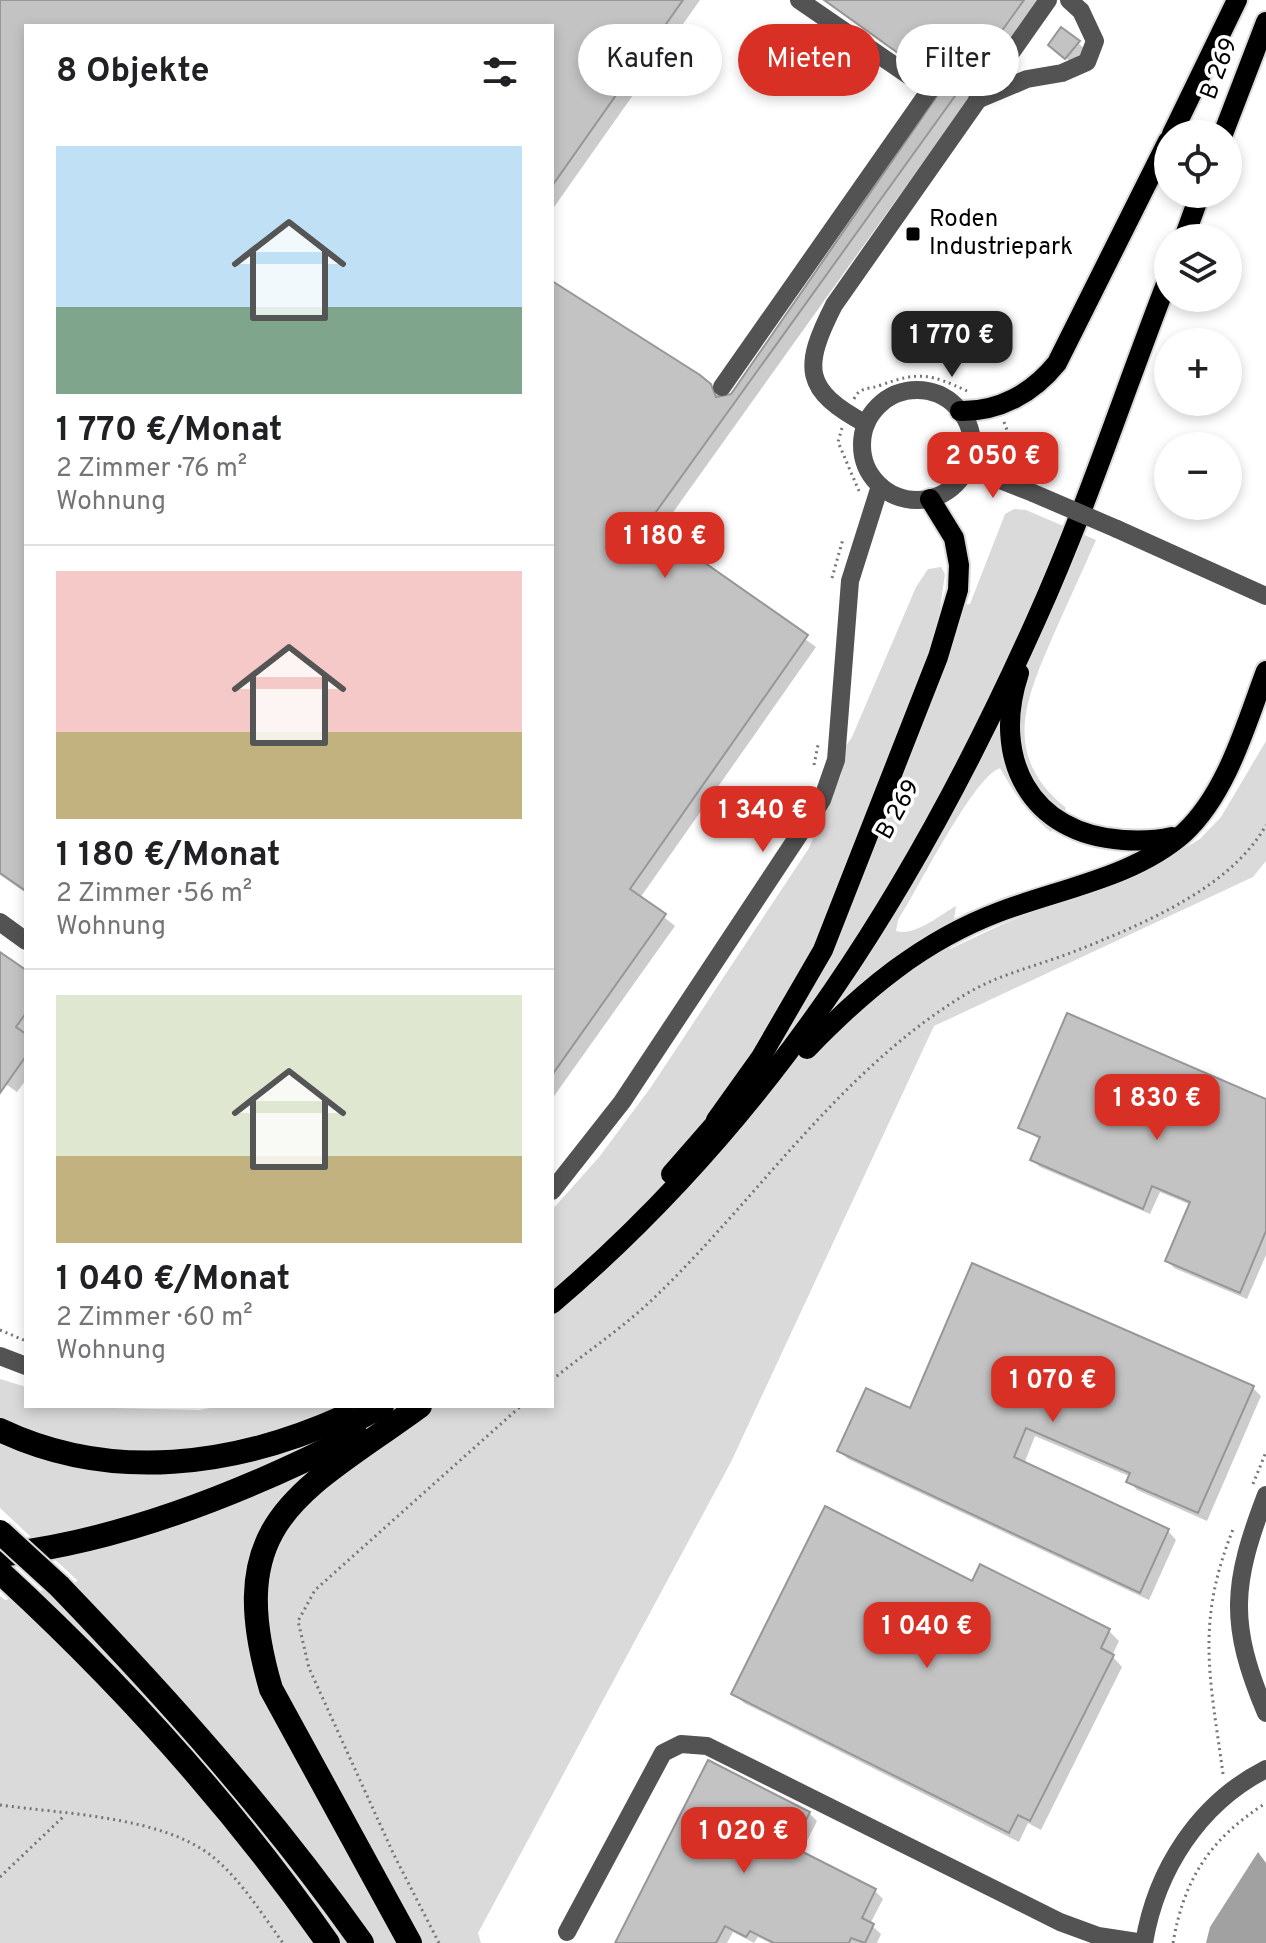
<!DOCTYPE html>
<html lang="de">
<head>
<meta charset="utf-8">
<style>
  :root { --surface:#fff; --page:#f2f2f2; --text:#202124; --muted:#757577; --line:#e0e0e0; --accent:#d93025 }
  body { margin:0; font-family:Overpass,sans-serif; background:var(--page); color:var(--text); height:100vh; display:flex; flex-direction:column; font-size:30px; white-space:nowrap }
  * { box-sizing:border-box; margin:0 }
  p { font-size:26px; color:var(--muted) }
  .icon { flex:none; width:44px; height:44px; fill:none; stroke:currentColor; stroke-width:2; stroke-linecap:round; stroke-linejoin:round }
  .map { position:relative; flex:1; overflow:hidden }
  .drawer { position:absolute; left:24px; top:24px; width:530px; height:1384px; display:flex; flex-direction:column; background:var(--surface); border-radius:0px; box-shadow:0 4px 12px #0003 }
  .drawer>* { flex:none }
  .guide { position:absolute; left:578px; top:24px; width:568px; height:72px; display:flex; gap:16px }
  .tools { position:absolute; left:1154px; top:120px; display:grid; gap:16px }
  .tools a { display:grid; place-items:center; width:88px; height:88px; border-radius:50%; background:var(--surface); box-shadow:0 4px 12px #0003; font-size:40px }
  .price { position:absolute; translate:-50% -68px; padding:0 18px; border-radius:16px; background:var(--accent); color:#fff; font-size:26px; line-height:52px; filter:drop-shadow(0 2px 4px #0008) }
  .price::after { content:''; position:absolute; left:50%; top:48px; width:24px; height:18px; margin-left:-12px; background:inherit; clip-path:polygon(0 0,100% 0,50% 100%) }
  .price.current { background:#222; color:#fff }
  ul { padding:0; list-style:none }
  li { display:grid; align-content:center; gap:16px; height:424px; padding:0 32px }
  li+li { border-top:2px solid var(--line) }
  li span { display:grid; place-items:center; height:248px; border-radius:0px; color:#555 }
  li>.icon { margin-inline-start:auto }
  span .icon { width:144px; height:144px; fill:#fffc; stroke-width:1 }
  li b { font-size:34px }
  h2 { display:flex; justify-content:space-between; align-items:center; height:96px; padding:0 32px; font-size:34px }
  .chip { padding:0 28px; border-radius:36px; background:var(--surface); box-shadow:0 4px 12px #0003; font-size:28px; line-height:72px }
  .chip.current { background:var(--accent); color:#fff }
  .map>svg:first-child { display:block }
  .green { fill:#dadada }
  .water { fill:#a1a1a1 }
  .shadow { fill:#0003 }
  .building { fill:#c3c3c3; stroke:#979797; stroke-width:2 }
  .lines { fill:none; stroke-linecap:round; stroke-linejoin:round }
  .major-casing { stroke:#dbdbdb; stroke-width:24 }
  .highway-casing { stroke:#dbdbdb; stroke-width:28 }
  .path { stroke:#757575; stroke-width:3; stroke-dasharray:2 4; stroke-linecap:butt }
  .minor { stroke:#535353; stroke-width:18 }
  .major { stroke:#000; stroke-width:20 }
  .highway { stroke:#000; stroke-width:24 }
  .highway-bridge-casing { stroke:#dbdbdb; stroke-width:28; stroke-linecap:butt }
  .minor-bridge { stroke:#535353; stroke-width:18 }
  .highway-bridge { stroke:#000; stroke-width:24 }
  .poi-dot { fill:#000; stroke:#fff; stroke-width:3 }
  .labels { text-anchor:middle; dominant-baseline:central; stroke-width:7; stroke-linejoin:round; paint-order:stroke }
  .street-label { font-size:24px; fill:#000; stroke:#fff }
  .poi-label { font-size:24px; fill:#000; stroke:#fff; text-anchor:start }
</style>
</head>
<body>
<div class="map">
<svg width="1266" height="1943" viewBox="0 0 1266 1943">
  <rect width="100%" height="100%" fill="#fff"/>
  <path class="green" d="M 1014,509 L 1026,510 L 1096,540 C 1082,572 1067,604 1053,636 C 1025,701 1001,755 1066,808 L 1051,832 C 1028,814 1014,793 1000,768 C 973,777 917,891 898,920 L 896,931 C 914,937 940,915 956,906 L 950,949 L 1003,924 L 1166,859 L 1200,839 L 1221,817 L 1266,741 L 1266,861 L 1253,877 L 934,1026 L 731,1462 L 478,1933 L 481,1943 L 0,1943 L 0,1596 L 5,1600 L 78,1581 L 0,1508 L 0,1379 L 26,1387 L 26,1406 L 200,1410 L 221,1406 L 552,1406 L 552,1210 L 600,1156 L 651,1087 L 809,848 L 841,775 L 843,750 L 852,737 L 916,587 L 928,569 L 941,567 L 945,574 L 940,608 L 970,604 L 1005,514 Z"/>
  <polygon class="water" points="1258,1852 1266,1863 1266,1943 1206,1943 1210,1927"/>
  <g class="shadow">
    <polygon points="0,0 700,0 552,210 552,26 26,26 26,893 0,875"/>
    <polygon points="823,0 1039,0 659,532 816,647 640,898 675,926 552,1099 552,283 727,400 945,88"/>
    <polygon points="1062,29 1086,50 1073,64 1058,52"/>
    <polygon points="0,954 26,973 26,1080 17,1092 0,1080"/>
    <polygon points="1266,1101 1266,1255 1247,1299 1174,1268 1167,1260 1191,1205 1160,1192 1150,1214 1040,1167 1032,1160 1041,1140 1020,1127"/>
    <polygon points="1252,1387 1261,1396 1207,1521 1137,1490 1129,1481 1131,1477 1035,1436 1024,1464 1168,1531 1176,1540 1149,1600 848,1459 839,1451 911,1411"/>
    <polygon points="973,1583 1109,1631 1119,1641 1112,1656 1122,1667 1041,1830 1028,1823 1019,1842 744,1703 734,1693"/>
    <polygon points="809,1813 817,1821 801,1853 875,1891 883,1899 870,1924 881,1934 877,1943 770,1943 758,1937 754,1943 733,1932 727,1943 617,1943"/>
  </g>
  <g class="building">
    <polygon points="0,0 683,0 552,186 552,26 26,26 26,891 0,873"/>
    <polygon points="824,0 1024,0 648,523 808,635 630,889 666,914 552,1075 552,281 700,375 711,384 716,397 731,394 944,86"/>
    <polygon points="1061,27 1080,41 1065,59 1048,45"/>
    <polygon points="0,952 26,970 26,1013 16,1027 26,1034 26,1056 0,1093"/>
    <polygon points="1067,1013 1266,1099 1266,1231 1240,1293 1165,1261 1190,1202 1152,1186 1143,1209 1030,1160 1040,1137 1018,1128"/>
    <polygon points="972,1263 1254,1386 1198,1513 1126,1482 1130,1473 1026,1428 1014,1457 1169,1529 1140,1593 837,1451 866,1388 910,1408"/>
    <polygon points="825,1506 972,1581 980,1564 1110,1629 1101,1648 1114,1655 1030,1821 1018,1815 1009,1833 731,1694"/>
    <polygon points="708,1760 810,1812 793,1847 876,1889 862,1918 874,1924 865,1943 851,1938 849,1943 774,1943 750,1931 746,1937 725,1926 716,1943 615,1943"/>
  </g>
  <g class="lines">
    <defs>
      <g id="major">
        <polyline points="1172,134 1237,0"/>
        <polyline points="1223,134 1266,22"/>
        <polyline points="1184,238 1200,194"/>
        <path d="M 960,411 C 999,412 1033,393 1057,363 L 1168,141"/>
        <path d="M 1019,673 C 991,757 1029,834 1123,840 C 1139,841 1155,841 1172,837"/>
        <path d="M 807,1049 C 863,991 922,941 999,912 C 1059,889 1135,877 1184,833 C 1227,793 1246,724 1266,671"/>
        <polyline points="716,1120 761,1057 823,950 938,657 958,590 959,565 954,538 930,499"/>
        <polyline points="671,1174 726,1111"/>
        <path d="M 552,1304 C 774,1115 918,884 1036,620 C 1086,509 1124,392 1168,279"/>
      </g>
      <g id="highway">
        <path d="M 0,1430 C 112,1483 235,1466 344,1417"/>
        <polyline points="331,1433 382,1406"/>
        <path d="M 0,1555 C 123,1541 247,1491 356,1435"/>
        <path d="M 0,1572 C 122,1684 233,1807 328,1943"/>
        <path d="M 59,1586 C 168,1699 271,1814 362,1943"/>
        <path d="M 410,1943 L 271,1689 C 221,1519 301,1493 420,1406"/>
      </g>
    </defs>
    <use href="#major" class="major-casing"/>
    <use href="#highway" class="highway-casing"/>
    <g class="path">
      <path d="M 854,399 C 860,386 869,390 881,385 C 920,371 930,374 967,391"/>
      <polyline points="1004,422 1022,471"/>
      <polyline points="842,428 838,442 859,491"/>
      <polyline points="832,578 843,539"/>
      <polyline points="814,765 818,745"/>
      <polyline points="0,1330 26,1341"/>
      <path d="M 552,1380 C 586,1352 623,1328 655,1297 C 759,1197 840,1070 966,994 C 1001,973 1041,965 1078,950 C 1143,924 1231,888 1266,825"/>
      <polyline points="1253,1484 1266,1452"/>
      <path d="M 1223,1774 C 1210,1677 1195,1622 1234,1527"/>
      <path d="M 0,1805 C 63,1814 162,1816 213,1857 C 241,1880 262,1914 283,1943"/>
      <polyline points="0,1877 64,1816"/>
      <polyline points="439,1943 394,1855 309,1668 298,1621 315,1590 521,1406"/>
      <path d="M 1173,1943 C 1184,1878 1211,1838 1266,1803"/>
    </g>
    <g class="minor">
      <polyline points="977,100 1027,79 1062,73 1087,62 1095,41 1081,11 1069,0"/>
      <polyline points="722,387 930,90 799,0"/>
      <circle cx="917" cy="445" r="55"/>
      <path d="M 866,424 C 803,390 802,368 834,305 L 1048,0"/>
      <polyline points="967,467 1033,493"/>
      <polyline points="1117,529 1266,596"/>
      <polyline points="0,922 26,941"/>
      <polyline points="552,1191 622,1102 822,800 836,760 850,581 880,486"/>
      <polyline points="0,1356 26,1366"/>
      <path d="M 1266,1495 C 1232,1584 1228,1623 1266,1713"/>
      <path d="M 567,1932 L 663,1753 L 681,1744 L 707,1746 L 1060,1922 L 1098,1936 L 1144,1943 C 1156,1870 1199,1803 1266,1769"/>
    </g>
    <use href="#major" class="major"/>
    <use href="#highway" class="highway"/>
    <defs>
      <polyline id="highway-bridge" points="0,1532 59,1586"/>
    </defs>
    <use href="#highway-bridge" class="highway-bridge-casing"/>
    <polyline class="minor-bridge" points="1033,493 1117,529"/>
    <use href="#highway-bridge" class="highway-bridge"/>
  </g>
  <rect class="poi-dot" x="905" y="226" width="16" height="16" rx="4"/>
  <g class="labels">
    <g class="street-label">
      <text transform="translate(1220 69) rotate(-69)">B 269</text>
      <text transform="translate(899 810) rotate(-61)">B 269</text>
    </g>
    <g class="poi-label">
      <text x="929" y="220">Roden<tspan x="929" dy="28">Industriepark</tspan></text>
    </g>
  </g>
</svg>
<div class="tools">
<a><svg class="icon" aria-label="locate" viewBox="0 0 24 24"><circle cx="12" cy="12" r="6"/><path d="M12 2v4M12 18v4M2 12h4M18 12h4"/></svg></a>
<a><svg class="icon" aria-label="layers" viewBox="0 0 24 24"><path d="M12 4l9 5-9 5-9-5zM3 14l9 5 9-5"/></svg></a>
<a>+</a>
<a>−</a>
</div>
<b class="price current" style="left:952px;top:379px">1 770 €</b>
<b class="price" style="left:993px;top:500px">2 050 €</b>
<b class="price" style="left:665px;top:580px">1 180 €</b>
<b class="price" style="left:763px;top:854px">1 340 €</b>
<b class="price" style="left:1157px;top:1142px">1 830 €</b>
<b class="price" style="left:1053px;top:1424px">1 070 €</b>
<b class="price" style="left:927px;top:1670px">1 040 €</b>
<b class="price" style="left:744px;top:1875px">1 020 €</b>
<div class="guide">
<a class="chip">Kaufen</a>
<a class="chip current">Mieten</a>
<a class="chip">Filter</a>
</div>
<section class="drawer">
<h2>8 Objekte<svg class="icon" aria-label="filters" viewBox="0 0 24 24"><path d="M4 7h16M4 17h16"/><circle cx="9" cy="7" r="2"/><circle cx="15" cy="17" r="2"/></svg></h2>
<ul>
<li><span style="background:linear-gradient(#bfe0f5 65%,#7fa58c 0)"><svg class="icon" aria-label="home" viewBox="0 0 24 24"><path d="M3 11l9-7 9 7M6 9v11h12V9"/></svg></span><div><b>1 770 €/Monat</b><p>2 Zimmer · 76 m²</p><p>Wohnung</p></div></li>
<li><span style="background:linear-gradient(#f6c9c9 65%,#c2b280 0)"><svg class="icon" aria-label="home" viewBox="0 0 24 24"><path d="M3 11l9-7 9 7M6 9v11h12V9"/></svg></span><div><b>1 180 €/Monat</b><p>2 Zimmer · 56 m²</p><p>Wohnung</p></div></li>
<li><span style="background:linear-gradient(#dfe7d0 65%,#c2b280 0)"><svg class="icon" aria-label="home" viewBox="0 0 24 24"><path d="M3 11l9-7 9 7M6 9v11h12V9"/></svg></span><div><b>1 040 €/Monat</b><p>2 Zimmer · 60 m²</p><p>Wohnung</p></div></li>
</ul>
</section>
</div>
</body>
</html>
